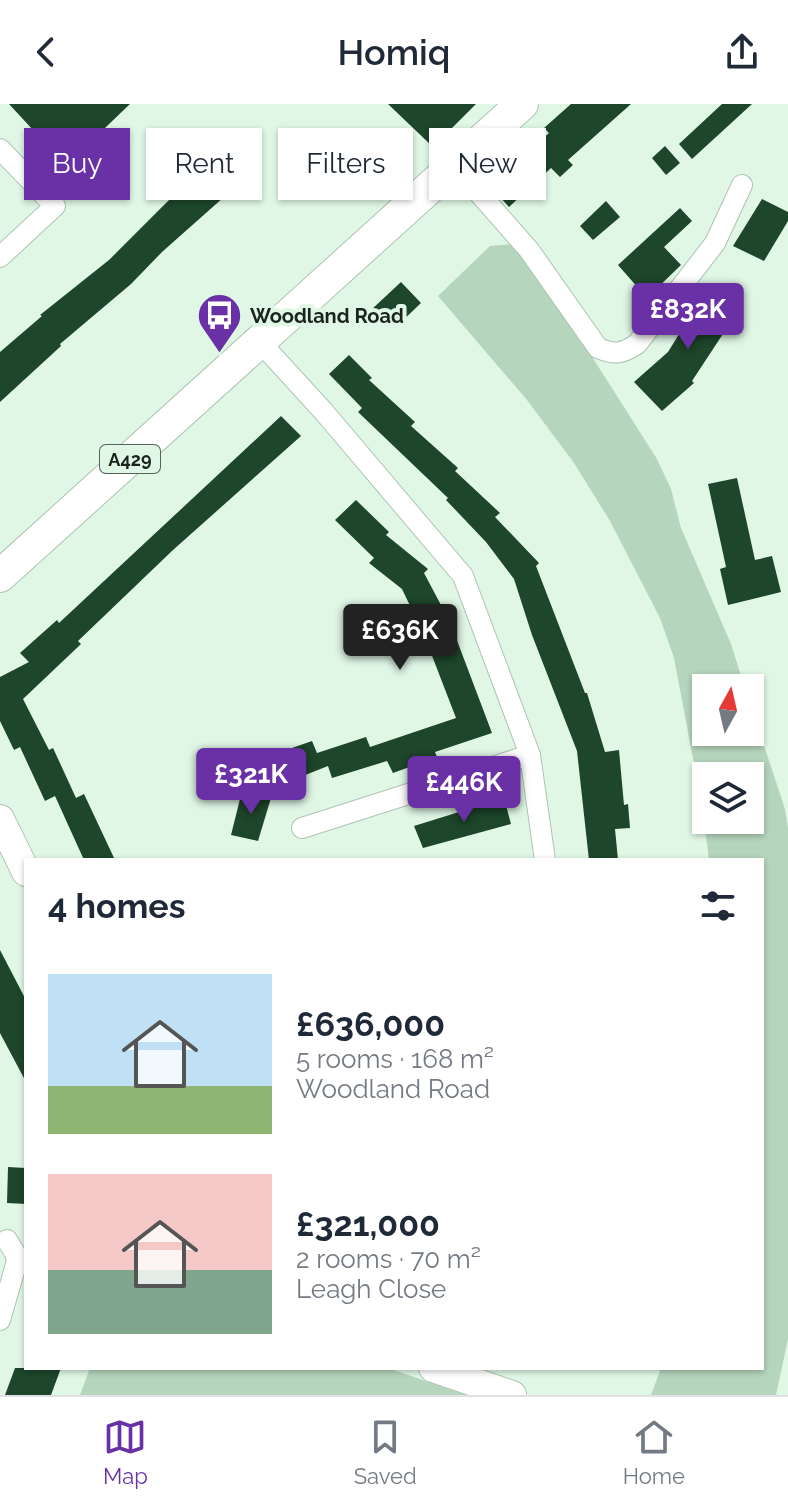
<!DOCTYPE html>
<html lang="en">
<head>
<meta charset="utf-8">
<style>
  :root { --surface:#fff; --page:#f2f2f3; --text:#1f2937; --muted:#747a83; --line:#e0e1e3; --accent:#6a31a7 }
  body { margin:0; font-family:Raleway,sans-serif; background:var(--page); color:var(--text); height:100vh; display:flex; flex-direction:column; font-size:30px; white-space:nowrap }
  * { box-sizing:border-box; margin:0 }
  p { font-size:26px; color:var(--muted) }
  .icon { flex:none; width:44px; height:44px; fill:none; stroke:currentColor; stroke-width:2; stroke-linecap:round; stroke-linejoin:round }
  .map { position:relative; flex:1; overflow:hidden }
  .drawer { position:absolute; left:24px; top:754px; width:740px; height:512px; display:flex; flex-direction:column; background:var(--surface); border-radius:0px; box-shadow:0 2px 6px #0004 }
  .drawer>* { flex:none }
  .hud { position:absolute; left:24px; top:24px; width:740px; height:72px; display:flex; gap:16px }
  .needle { width:52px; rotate:8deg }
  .fabs { position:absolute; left:692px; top:570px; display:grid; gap:16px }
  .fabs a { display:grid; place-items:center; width:72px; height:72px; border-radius:0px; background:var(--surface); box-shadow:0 2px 6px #0004; font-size:40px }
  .price { position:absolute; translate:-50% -68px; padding:0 18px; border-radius:8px; background:var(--accent); color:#fff; font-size:26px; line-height:52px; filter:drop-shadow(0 2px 4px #0008) }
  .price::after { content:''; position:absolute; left:50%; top:48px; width:24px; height:18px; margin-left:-12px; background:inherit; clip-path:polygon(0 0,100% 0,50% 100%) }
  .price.selected { background:#222; color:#fff }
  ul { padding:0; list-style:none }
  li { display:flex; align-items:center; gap:24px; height:200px; padding:0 24px }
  li span { display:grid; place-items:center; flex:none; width:224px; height:160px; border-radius:0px; color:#555 }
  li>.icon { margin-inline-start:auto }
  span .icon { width:96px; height:96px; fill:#fffc; stroke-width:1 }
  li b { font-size:34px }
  h2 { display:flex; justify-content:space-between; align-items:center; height:96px; padding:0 24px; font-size:34px }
  .pill { padding:0 28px; border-radius:0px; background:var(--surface); box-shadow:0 2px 6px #0004; font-size:28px; line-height:72px }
  .pill.selected { background:var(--accent); color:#fff }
  header { display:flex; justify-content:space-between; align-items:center; height:104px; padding:0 24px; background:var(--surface); font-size:36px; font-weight:600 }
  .tabs { display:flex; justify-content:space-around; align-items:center; height:112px; border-top:2px solid var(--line); background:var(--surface); font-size:22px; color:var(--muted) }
  .tabs a { display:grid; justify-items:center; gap:4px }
  .tabs .selected { color:var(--accent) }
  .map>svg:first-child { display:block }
  .green { fill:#b6d5bd; fill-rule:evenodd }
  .building { fill:#1d462a }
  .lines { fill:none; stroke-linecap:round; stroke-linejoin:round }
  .street-casing { stroke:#aec3b2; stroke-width:22 }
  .secondary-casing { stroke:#aec3b2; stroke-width:30 }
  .primary-casing { stroke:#aec3b2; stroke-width:34 }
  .street { stroke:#fff; stroke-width:20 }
  .secondary { stroke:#fff; stroke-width:28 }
  .primary { stroke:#fff; stroke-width:32 }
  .labels { text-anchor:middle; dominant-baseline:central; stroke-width:8; stroke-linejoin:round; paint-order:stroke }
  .shield { fill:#e0f7e5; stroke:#566359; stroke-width:2 }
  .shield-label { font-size:18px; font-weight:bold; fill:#1b231d }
  .poi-label { font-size:20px; font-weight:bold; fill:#1b231d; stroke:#e0f7e5; text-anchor:start }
</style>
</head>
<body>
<header><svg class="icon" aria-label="back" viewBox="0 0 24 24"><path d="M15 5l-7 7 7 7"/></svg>Homiq<svg class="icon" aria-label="share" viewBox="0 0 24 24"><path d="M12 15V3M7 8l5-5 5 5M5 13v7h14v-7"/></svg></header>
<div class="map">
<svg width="788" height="1291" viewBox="0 0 788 1291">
  <rect width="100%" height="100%" fill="#e0f7e5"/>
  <g class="green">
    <path d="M 514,140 L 568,215 L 657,355 L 671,385 L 681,424 L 731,540 L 745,584 L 706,584 L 706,628 L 750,628 L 750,599 L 785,705 L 788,724 L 788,1235 L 776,1291 L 651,1291 L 661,1264 L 762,1264 L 762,756 L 709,756 L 703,707 L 674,554 L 660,514 L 610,417 L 574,359 L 527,296 L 438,192 L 490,142 ZM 706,672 L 750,672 L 750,716 L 706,716 Z"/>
    <polygon points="90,1264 388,1264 466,1291 80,1291"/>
  </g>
  <g class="building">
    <polygon points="9,0 130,0 83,45 63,24 46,40"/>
    <polygon points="388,0 476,0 433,43"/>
    <polygon points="571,0 631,0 568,56 573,61 560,73 551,64 509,103 491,83 549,29 544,24"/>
    <polygon points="722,0 752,0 692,55 679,40"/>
    <polygon points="241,32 262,54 233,85 162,148 131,180 60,240 61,242 0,298 0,248 42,212 40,211 109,156 180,85 209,60 211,62"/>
    <polygon points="665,42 680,59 666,71 652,54"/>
    <polygon points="762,95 788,108 788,117 764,157 733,142"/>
    <polygon points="606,97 620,113 593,136 580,122"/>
    <polygon points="680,104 692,117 664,143 681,161 647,194 618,161"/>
    <polygon points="401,178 421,199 396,223 389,215 382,221 371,206"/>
    <polygon points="707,185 740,204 692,277 694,279 662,307 634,278 668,248"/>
    <polygon points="349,251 372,274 369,276 415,318 411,322 458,364 455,367 500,409 495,413 539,459 536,462 585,589 587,589 605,648 619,646 624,701 628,700 630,724 615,725 618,756 589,756 577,647 532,531 514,475 486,438 446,396 448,394 358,308 362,304 329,270"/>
    <polygon points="281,312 301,332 173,446 78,537 81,540 23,595 49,646 53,644 76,694 84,690 115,756 84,756 55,692 45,697 20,643 14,646 0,617 0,573 29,558 20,549 57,516 59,519"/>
    <polygon points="737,374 755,456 772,452 781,488 728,501 720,465 726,463 708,380"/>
    <polygon points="356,396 389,428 386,431 428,465 424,469 450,518 492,629 435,648 437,653 393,669 387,657 332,674 328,662 280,681 269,652 312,637 317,649 366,633 370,643 456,614 424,531 402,485 369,459 374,454 335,416"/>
    <polygon points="242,687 271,694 258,737 231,731"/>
    <polygon points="504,694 511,720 423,744 414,722"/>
    <polygon points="0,846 26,896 26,978 0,929"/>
    <polygon points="8,1063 26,1064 26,1100 7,1099"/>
    <polygon points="15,1264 61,1264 51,1291 5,1291"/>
  </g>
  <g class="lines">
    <defs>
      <g id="street">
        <polyline points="0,45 55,102 0,153"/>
        <path d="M 455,62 L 529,146 L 598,244 C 615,251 622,250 637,240 L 715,139 L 742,81"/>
        <polyline points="260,238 324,308 463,472 530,651 545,756"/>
        <polyline points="302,724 530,651"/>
        <polyline points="0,1216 17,1157 15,1149 7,1136"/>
      </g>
      <g id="secondary">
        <polyline points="0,715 26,768"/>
        <polyline points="433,1264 512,1291"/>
      </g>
      <polyline id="primary" points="0,472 522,0"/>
    </defs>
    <use href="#street" class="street-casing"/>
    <use href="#secondary" class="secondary-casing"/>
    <use href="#primary" class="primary-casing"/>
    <use href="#street" class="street"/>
    <use href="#secondary" class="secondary"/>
    <use href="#primary" class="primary"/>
  </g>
  <defs>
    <symbol id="bus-pin" viewBox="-11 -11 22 30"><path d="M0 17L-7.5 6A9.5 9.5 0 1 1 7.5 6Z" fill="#6a31a7" stroke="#e0f7e5"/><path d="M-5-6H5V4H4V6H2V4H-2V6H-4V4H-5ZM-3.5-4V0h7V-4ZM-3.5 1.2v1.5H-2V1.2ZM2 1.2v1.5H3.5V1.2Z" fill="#fff"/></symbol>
  </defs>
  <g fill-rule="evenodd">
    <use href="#bus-pin" x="194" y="186" width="51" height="69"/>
  </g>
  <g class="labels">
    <rect class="shield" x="100" y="341" width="60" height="28" rx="6"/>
    <g class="shield-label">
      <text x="130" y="355">A429</text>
    </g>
    <g class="poi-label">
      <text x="250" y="212">Woodland Road</text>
    </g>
  </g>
</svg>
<div class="fabs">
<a><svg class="needle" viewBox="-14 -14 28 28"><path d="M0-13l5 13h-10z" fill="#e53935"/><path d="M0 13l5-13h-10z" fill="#747a83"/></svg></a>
<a><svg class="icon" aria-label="layers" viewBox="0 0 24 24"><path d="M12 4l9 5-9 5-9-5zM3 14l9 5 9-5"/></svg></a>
</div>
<b class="price" style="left:688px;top:247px">£832K</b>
<b class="price selected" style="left:400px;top:568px">£636K</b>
<b class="price" style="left:251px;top:712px">£321K</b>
<b class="price" style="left:464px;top:720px">£446K</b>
<div class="hud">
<a class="pill selected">Buy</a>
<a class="pill">Rent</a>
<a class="pill">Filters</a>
<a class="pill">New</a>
</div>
<section class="drawer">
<h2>4 homes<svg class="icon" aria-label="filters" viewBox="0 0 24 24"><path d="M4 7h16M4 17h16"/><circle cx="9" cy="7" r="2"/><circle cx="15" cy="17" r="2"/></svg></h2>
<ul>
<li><span style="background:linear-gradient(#bfe0f5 70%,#8fb573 0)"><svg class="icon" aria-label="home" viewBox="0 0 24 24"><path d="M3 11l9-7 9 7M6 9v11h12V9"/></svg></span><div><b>£636,000</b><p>5 rooms · 168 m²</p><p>Woodland Road</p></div></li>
<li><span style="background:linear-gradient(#f6c9c9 60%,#7fa58c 0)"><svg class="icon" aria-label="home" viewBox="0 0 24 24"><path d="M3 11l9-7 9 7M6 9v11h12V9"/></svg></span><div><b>£321,000</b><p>2 rooms · 70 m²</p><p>Leagh Close</p></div></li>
</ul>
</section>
</div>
<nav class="tabs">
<a class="selected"><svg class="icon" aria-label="map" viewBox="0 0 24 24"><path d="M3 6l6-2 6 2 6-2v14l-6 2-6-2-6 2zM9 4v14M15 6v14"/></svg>Map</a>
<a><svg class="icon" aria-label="saved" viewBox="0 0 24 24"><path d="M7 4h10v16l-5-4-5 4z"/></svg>Saved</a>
<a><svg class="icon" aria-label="home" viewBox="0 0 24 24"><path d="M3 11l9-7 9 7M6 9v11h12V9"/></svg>Home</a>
</nav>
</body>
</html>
